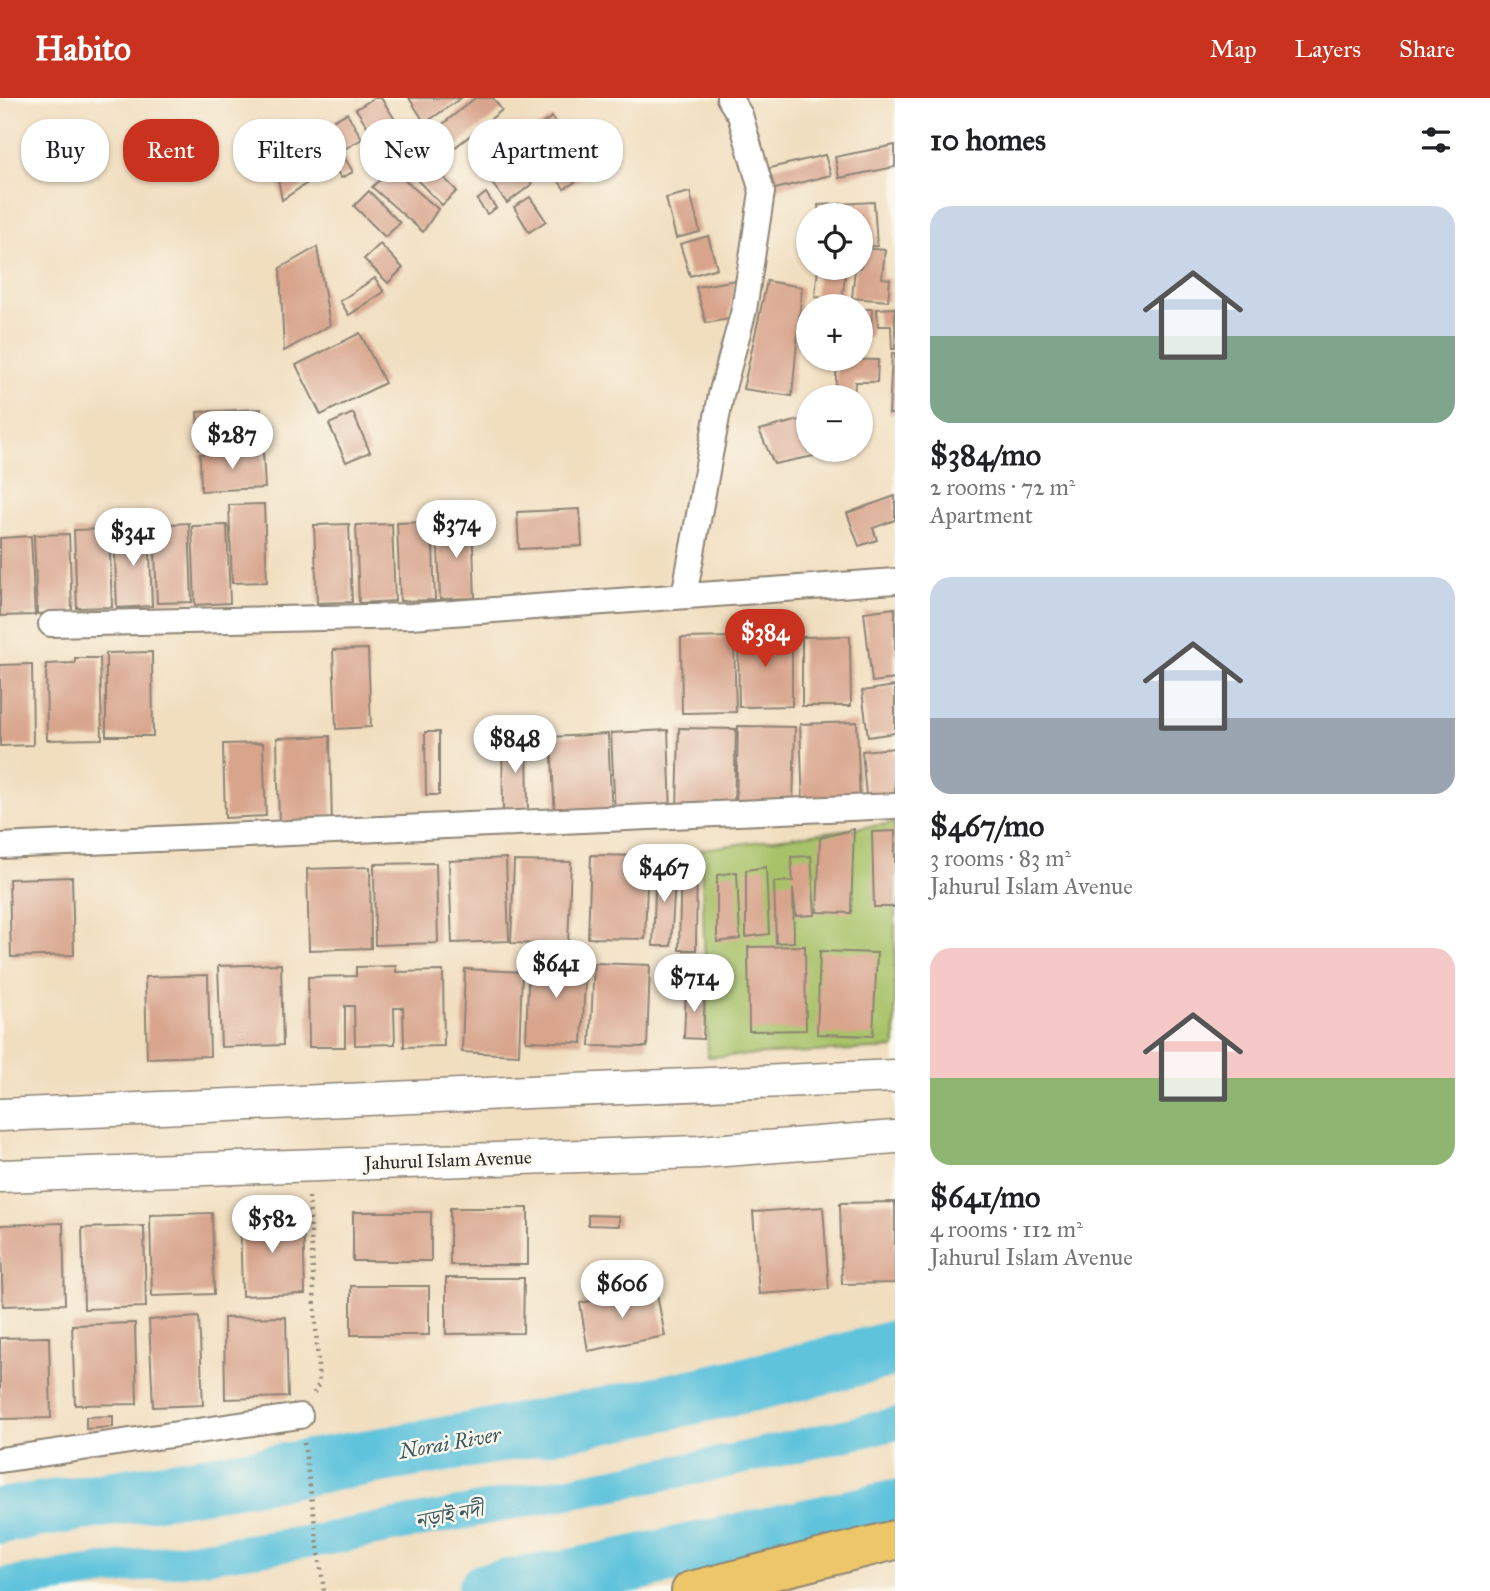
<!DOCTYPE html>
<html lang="en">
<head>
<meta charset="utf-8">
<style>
  :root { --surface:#fff; --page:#f2f2f2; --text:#202124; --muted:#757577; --accent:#c8321e }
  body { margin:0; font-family:"IM FELL Great Primer","Noto Serif Bengali",serif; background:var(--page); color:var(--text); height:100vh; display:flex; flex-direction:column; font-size:26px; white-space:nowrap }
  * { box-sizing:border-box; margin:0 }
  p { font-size:23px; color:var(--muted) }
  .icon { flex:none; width:38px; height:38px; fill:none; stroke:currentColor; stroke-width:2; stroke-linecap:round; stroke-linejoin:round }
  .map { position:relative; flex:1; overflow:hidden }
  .details { display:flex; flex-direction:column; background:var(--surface); width:595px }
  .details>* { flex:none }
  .guide { position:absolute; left:21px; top:21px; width:665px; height:63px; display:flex; gap:14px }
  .controls { position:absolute; left:796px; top:105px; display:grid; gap:14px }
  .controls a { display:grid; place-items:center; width:77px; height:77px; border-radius:50%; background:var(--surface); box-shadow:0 2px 5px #0004; font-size:35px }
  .price { position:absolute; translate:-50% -60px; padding:0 16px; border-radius:24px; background:#fff; color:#222; font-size:23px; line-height:46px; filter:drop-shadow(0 2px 4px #0008) }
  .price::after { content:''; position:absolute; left:50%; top:42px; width:21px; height:16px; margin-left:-10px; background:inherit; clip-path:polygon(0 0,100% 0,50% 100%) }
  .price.active { background:var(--accent); color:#fff }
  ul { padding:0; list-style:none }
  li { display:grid; align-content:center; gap:14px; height:371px; padding:0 35px }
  li span { display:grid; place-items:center; height:217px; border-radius:21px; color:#555 }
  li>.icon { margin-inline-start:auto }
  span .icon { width:126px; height:126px; fill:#fffc; stroke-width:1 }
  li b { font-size:30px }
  h2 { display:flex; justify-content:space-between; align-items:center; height:84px; padding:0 35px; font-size:30px }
  .chip { padding:0 24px; border-radius:28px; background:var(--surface); box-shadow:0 2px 5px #0004; font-size:24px; line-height:63px }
  .chip.active { background:var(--accent); color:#fff }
  header { display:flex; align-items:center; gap:42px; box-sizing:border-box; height:98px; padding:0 35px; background:var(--accent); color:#fff }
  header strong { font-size:33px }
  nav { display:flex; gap:38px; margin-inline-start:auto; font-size:24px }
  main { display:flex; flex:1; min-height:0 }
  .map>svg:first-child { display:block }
  .green { fill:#a8c269; stroke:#6a764a; stroke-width:2 }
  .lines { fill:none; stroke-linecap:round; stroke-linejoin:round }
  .canal { stroke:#5ec3dc; stroke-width:33 }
  .river { stroke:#5ec3dc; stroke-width:56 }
  .building { fill:#d8a48c }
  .minor-casing { stroke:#8e8475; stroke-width:28 }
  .tertiary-casing { stroke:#8e8475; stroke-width:35 }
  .primary-casing { stroke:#8e8475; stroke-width:42 }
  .path { stroke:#8e8475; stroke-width:4.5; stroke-dasharray:2 5; stroke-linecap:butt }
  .minor { stroke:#fff; stroke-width:24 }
  .tertiary { stroke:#fff; stroke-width:32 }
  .primary { stroke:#ecc669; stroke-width:38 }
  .labels { text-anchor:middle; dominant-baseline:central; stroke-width:5; stroke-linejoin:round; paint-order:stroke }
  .street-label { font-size:19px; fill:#2b2b2b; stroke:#fbf7ec }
  .water-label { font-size:21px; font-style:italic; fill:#3a5960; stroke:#fbf7ec }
</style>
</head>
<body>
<header>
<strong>Habito</strong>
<nav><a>Map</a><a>Layers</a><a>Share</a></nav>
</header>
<main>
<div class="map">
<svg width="895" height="1493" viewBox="0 0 895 1493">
  <rect width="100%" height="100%" fill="#fbf7ec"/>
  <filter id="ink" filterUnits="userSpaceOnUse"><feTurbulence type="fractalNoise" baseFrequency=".0143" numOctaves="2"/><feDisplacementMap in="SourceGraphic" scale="14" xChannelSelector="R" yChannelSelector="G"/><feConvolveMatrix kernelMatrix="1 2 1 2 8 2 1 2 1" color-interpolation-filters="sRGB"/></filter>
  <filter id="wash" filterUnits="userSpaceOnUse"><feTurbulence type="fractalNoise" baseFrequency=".00686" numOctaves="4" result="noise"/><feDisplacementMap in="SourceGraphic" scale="28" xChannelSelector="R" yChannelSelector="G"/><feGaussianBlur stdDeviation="1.57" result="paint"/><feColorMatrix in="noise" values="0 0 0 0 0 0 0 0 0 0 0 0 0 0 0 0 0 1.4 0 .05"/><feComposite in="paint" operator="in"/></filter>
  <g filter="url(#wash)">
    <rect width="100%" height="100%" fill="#f1debf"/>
    <polygon class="green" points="895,725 895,950 708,959 701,751"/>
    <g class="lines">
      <polyline class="canal" points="0,1487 321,1442 712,1367 895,1326"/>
      <g class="river">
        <path d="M 0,1418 C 300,1370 602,1329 895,1250"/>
        <polyline points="485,1493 576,1478 895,1410"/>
      </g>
    </g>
    <g id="blocks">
      <g class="building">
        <polygon points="374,0 381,0 407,40 384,54 356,11"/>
        <polygon points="409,0 461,0 425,25"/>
        <polygon points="475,0 493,0 502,12 444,58 428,38"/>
        <polygon points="347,15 362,41 341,53 353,74 341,80 314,33"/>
        <polygon points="552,19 561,33 540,46 531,33"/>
        <polygon points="305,47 316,79 282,102 273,54"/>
        <polygon points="895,47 895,69 839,80 835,59"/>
        <polygon points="413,49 457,93 442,107 398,63"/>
        <polygon points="572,51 588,76 564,91 548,66"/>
        <polygon points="508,53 532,86 507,105 482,72"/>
        <polygon points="825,57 831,77 771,92 766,71"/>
        <polygon points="392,71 438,111 423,134 372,89"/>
        <polygon points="369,93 400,125 385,139 354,108"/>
        <polygon points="690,94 700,134 676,140 666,100"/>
        <polygon points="486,95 496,110 487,116 477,102"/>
        <polygon points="530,99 546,123 529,134 514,109"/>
        <polygon points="874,104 877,148 861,149 861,117 819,117 818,107"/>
        <polygon points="708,138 717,170 690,178 680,146"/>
        <polygon points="380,146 403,170 388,185 364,161"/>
        <polygon points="317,149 330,227 284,253 280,170"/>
        <polygon points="861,150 885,152 882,180 890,181 888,203 852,200 855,170 861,170"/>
        <polygon points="818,170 846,170 842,202 815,199"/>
        <polygon points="375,180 384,194 349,217 340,203"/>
        <polygon points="736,182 729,221 706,225 696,189"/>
        <polygon points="767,183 802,189 792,298 743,291"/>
        <polygon points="895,210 895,251 892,251 891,228 878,228 877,211"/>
        <polygon points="861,211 872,211 871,239 861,239"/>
        <polygon points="360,235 385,285 321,317 296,267"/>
        <polygon points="892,255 895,255 895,316 889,316"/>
        <polygon points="837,261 878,262 877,284 855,284 854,299 835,299"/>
        <polygon points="261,311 263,348 199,351 197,314"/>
        <polygon points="353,315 370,354 346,364 329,326"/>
        <polygon points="808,320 808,352 818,352 819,357 774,366 759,332"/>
        <polygon points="263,354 265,390 201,393 200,356"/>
        <polygon points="895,398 895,422 873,430 877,442 859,448 847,415"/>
        <polygon points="264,406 267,484 232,485 229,407"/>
        <polygon points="580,411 582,448 519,451 517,414"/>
        <polygon points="472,422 475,500 440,501 437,423"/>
        <polygon points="432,424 435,502 400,503 397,425"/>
        <polygon points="189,425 192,504 157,505 154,427"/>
        <polygon points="349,426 352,504 317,505 314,427"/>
        <polygon points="392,426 395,503 359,505 356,427"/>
        <polygon points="227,427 230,505 195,507 192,428"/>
        <polygon points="149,430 152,508 117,510 114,432"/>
        <polygon points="109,431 112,509 77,510 74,432"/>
        <polygon points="69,436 72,514 37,516 34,437"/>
        <polygon points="31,438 35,517 0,518 0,440"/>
        <polygon points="895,510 895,581 872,584 864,514"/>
        <polygon points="738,534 792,534 792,608 739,609"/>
        <polygon points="850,538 851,608 802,608 802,539"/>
        <polygon points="734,539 736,614 682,615 681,540"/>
        <polygon points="368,551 371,629 336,631 333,552"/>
        <polygon points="152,554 153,638 106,638 106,555"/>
        <polygon points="75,560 100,560 102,641 47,642 46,566 75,565"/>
        <polygon points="32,566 33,647 0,648 0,567"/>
        <polygon points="895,588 895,635 868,639 862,593"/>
        <polygon points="857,624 860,707 803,709 800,626"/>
        <polygon points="738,628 795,629 793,712 736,711"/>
        <polygon points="679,630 736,631 734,713 677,713"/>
        <polygon points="668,632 671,715 615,718 611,635"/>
        <polygon points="425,634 439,634 439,697 426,697"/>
        <polygon points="608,636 612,719 555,722 551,639"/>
        <polygon points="330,638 332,727 279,729 277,640"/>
        <polygon points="527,639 528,714 503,715 502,640"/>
        <polygon points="263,645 266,718 225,720 223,646"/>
        <polygon points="895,650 895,695 866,697 862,653"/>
        <polygon points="854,731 851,815 817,814 820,740"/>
        <polygon points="895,733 895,809 874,809 872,734"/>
        <polygon points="591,757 648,758 645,841 588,840"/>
        <polygon points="681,757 697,757 696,852 679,852"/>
        <polygon points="811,758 815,817 796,818 793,791 794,844 776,845 774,784 793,783 791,759"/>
        <polygon points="506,760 509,843 452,845 449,763"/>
        <polygon points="514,763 571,764 568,847 511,845"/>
        <polygon points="436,765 438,845 375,847 374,766"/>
        <polygon points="656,765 676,765 671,848 653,848"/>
        <polygon points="370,769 371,850 309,852 307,771"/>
        <polygon points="766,769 769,836 746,839 746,772"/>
        <polygon points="737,774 740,841 717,844 717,777"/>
        <polygon points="72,779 74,857 11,859 9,781"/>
        <polygon points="805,848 806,932 749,933 748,849"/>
        <polygon points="820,853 877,855 873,938 817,936"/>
        <polygon points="529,860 586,862 582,945 526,943"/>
        <polygon points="594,865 650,867 647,949 590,948"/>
        <polygon points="281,866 283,947 221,949 218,868"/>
        <polygon points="396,868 396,874 443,873 444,948 404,949 403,910 394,910 395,946 355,947 354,908 345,908 345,949 309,949 308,879 356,878 356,869"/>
        <polygon points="465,871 522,874 519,957 462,954"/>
        <polygon points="208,877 210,958 147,960 145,879"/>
        <polygon points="686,892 705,893 703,941 684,940"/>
        <polygon points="895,1104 895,1185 842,1186 840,1105"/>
        <polygon points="823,1109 829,1191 759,1196 753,1114"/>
        <rect x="450" y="1110" width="78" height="57"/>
        <rect x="353" y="1114" width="78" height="49"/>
        <polygon points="212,1115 214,1196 152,1198 150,1117"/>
        <polygon points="303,1116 305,1196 242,1198 240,1117"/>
        <polygon points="588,1117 619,1118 619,1128 588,1127"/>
        <polygon points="63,1125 65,1206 3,1208 0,1127"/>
        <polygon points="144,1128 146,1209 84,1211 82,1130"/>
        <polygon points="446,1180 524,1180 523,1235 446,1236"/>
        <rect x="351" y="1188" width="78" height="49"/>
        <polygon points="656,1191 665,1238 588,1253 580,1205"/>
        <polygon points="199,1219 203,1307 153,1309 149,1222"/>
        <polygon points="286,1219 288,1299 225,1301 224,1220"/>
        <polygon points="135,1225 137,1306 75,1307 72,1227"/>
        <polygon points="49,1239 51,1320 0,1321 0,1240"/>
        <polygon points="113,1318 113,1329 86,1331 86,1319"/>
      </g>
    </g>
  </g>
  <g filter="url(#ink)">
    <use href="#blocks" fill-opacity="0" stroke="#8e8475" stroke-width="2"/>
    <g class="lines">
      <defs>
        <g id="minor">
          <polyline points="684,498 721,297 744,212 762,94 740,17 729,0"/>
          <polyline points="51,526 411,518 895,483"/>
          <polyline points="0,748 895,708"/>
          <polyline points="0,1362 300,1318"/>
        </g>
        <g id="tertiary">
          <polyline points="0,1017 895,978"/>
          <polyline points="0,1078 699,1054 895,1039"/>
        </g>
        <polyline id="primary" points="691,1493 895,1442"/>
      </defs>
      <use href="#minor" class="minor-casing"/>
      <use href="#tertiary" class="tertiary-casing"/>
      <use href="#primary" class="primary-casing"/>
      <g class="path">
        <polyline points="309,1099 319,1286 314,1295"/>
        <polyline points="304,1345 324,1493"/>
      </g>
      <use href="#minor" class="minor"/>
      <use href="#tertiary" class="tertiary"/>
      <use href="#primary" class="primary"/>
    </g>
  </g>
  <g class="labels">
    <g class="street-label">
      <text transform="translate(448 1062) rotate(-2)">Jahurul Islam Avenue</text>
    </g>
    <g class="water-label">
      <text transform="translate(450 1345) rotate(-10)">Norai River</text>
      <text transform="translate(449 1417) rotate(-11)">নড়াই নদী</text>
    </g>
  </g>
</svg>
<div class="controls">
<a><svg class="icon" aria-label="locate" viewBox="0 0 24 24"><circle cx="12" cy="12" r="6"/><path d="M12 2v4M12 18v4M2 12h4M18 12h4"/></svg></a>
<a>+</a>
<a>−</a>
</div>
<b class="price" style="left:232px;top:373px">$287</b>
<b class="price" style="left:456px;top:462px">$374</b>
<b class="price" style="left:133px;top:470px">$341</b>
<b class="price active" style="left:765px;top:571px">$384</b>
<b class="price" style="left:515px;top:677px">$848</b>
<b class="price" style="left:664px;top:806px">$467</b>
<b class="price" style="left:556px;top:902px">$641</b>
<b class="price" style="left:694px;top:916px">$714</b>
<b class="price" style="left:272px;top:1157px">$582</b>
<b class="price" style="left:622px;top:1222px">$606</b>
<div class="guide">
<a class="chip">Buy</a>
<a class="chip active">Rent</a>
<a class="chip">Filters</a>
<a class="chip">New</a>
<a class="chip">Apartment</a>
</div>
</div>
<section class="details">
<h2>10 homes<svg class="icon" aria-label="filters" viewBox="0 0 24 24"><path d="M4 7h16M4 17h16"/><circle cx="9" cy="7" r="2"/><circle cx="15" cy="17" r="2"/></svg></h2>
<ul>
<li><span style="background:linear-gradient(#c9d6e8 60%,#7fa58c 0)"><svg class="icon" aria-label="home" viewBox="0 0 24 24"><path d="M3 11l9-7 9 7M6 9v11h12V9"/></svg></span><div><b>$384/mo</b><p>2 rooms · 72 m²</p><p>Apartment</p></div></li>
<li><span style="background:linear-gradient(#c9d6e8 65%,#9aa5b1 0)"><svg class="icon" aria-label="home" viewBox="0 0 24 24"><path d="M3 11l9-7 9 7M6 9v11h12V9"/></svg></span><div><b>$467/mo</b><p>3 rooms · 83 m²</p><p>Jahurul Islam Avenue</p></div></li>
<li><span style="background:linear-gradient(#f6c9c9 60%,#8fb573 0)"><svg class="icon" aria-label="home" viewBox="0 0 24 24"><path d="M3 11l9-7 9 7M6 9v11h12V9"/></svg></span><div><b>$641/mo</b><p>4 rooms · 112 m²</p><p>Jahurul Islam Avenue</p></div></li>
</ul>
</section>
</main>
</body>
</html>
